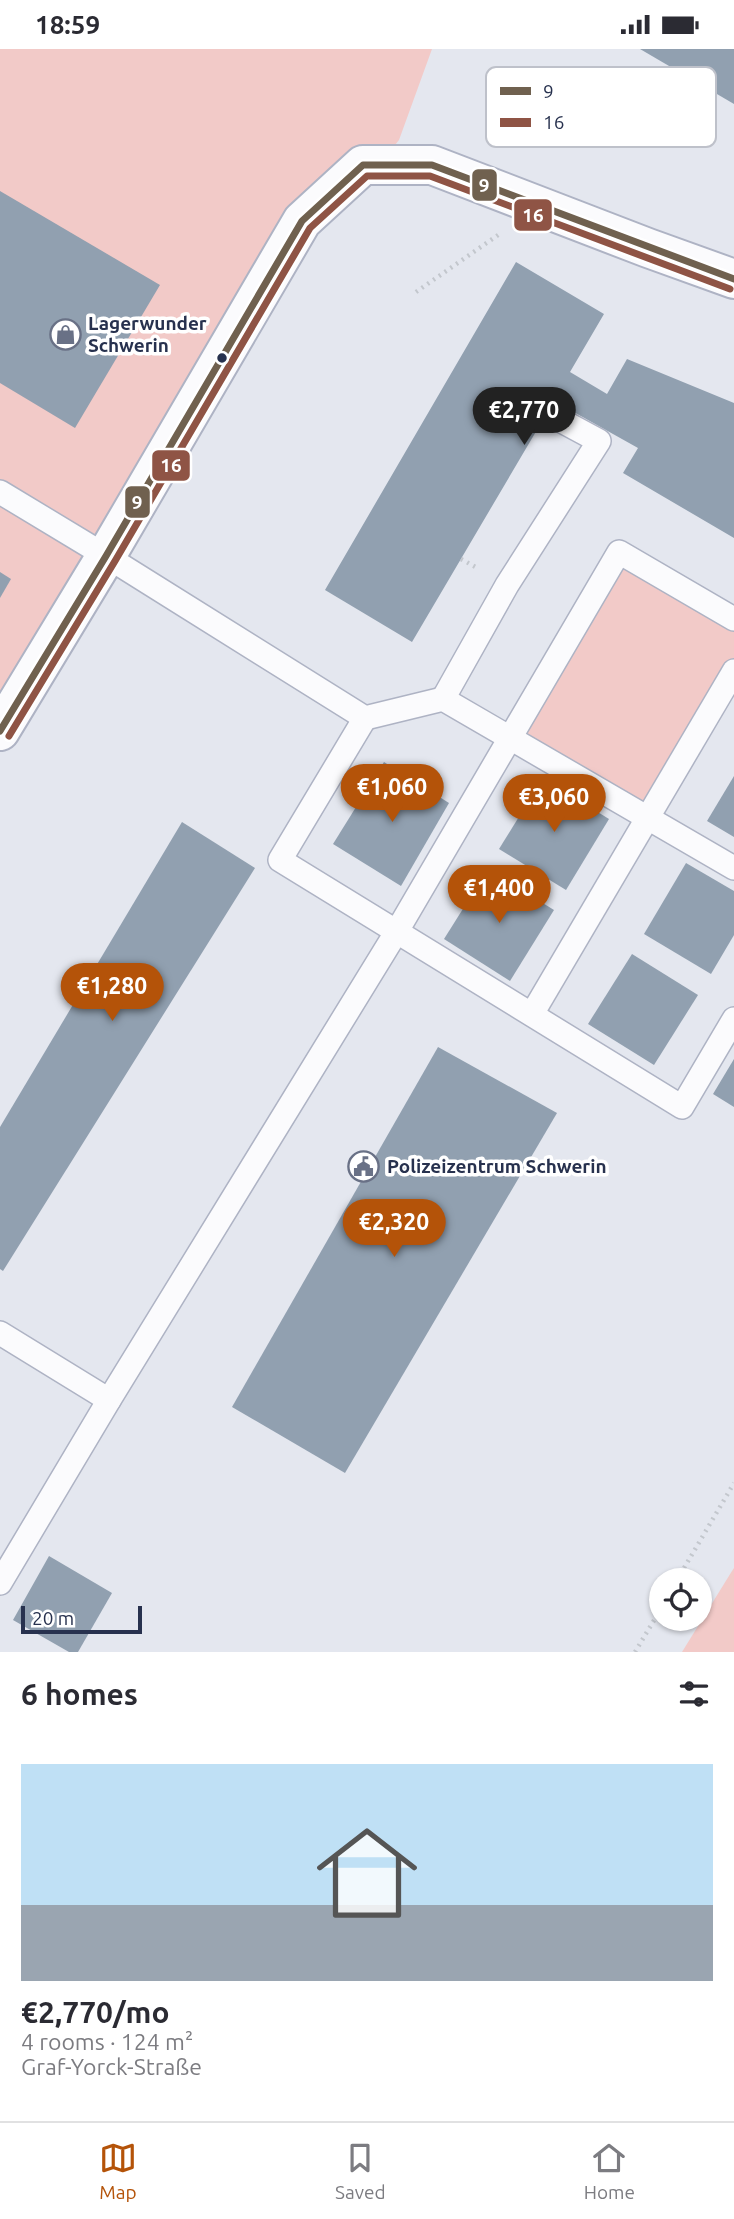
<!DOCTYPE html>
<html lang="en">
<head>
<meta charset="utf-8">
<style>
  :root { --surface:#fff; --page:#f2f2f3; --text:#2b2b33; --muted:#7c7c81; --line:#e1e1e2; --accent:#b45309 }
  body { margin:0; font-family:Ubuntu,sans-serif; background:var(--page); color:var(--text); height:100vh; display:flex; flex-direction:column; font-size:26px; white-space:nowrap }
  * { box-sizing:border-box; margin:0 }
  p { font-size:23px; color:var(--muted) }
  .icon { flex:none; width:38px; height:38px; fill:none; stroke:currentColor; stroke-width:2; stroke-linecap:round; stroke-linejoin:round }
  .map { position:relative; height:1603px; overflow:hidden }
  .side { display:flex; flex-direction:column; background:var(--surface); flex:1 }
  .side>* { flex:none }
  .buttons { position:absolute; left:649px; top:1519px; display:grid; gap:14px }
  .buttons a { display:grid; place-items:center; width:63px; height:63px; border-radius:50%; background:var(--surface); box-shadow:0 2px 5px #0004; font-size:35px }
  .scale { position:absolute; left:21px; bottom:18px; width:121px; box-sizing:border-box; padding-left:7px; border:4px solid #27314e; border-top:0; font-size:19px; line-height:24px; white-space:nowrap; color:#27314e; -webkit-text-stroke:5px #fff; paint-order:stroke }
  .price { position:absolute; translate:-50% -60px; padding:0 16px; border-radius:24px; background:var(--accent); color:#fff; font-size:23px; line-height:46px; filter:drop-shadow(0 2px 4px #0008) }
  .price::after { content:''; position:absolute; left:50%; top:42px; width:21px; height:16px; margin-left:-10px; background:inherit; clip-path:polygon(0 0,100% 0,50% 100%) }
  .price.current { background:#222; color:#fff }
  ul { padding:0; list-style:none }
  li { display:grid; align-content:center; gap:14px; height:371px; padding:0 21px }
  li span { display:grid; place-items:center; height:217px; border-radius:0px; color:#555 }
  li>.icon { margin-inline-start:auto }
  span .icon { width:126px; height:126px; fill:#fffc; stroke-width:1 }
  li b { font-size:30px }
  h2 { display:flex; justify-content:space-between; align-items:center; height:84px; padding:0 21px; font-size:30px }
  .status { display:flex; justify-content:space-between; align-items:center; height:49px; padding:0 35px; background:var(--surface); direction:ltr }
  .status svg { height:19px; fill:currentColor }
  .tabs { display:flex; justify-content:space-around; align-items:center; height:98px; border-top:2px solid var(--line); background:var(--surface); font-size:19px; color:var(--muted) }
  .tabs a { display:grid; justify-items:center; gap:4px }
  .tabs .current { color:var(--accent) }
  .map>svg:first-child { display:block }
  .green { fill:#f2cac8 }
  .building { fill:#91a0b0 }
  .lines { fill:none; stroke-linecap:round; stroke-linejoin:round }
  .lane-casing { stroke:#aeb3c4; stroke-width:26 }
  .street-casing { stroke:#aeb3c4; stroke-width:42 }
  .path { stroke:#c3c7cd; stroke-width:4.5; stroke-dasharray:2 5; stroke-linecap:butt }
  .lane { stroke:#fbfbfd; stroke-width:23 }
  .street { stroke:#fbfbfd; stroke-width:38 }
  .bus-1-casing { stroke:#fff; stroke-width:12 }
  .bus-2-casing { stroke:#fff; stroke-width:12 }
  .bus-1 { stroke:#70614f; stroke-width:7 }
  .bus-2 { stroke:#8f5445; stroke-width:7 }
  .bus-dot { fill:#27314e; stroke:#fff; stroke-width:2.5 }
  .labels { text-anchor:middle; dominant-baseline:central; stroke-width:7; stroke-linejoin:round; paint-order:stroke }
  .poi-label { font-size:19px; font-weight:bold; fill:#27314e; stroke:#fff; text-anchor:start }
  .key { fill:#fff; stroke:#bec1ca; stroke-width:2 }
  .key-label { font-size:19px; fill:#27314e }
  .line-badge { stroke:#fff; stroke-width:2.5 }
  .badge-label { font-size:19px; text-anchor:middle; font-weight:bold; fill:#fff }
</style>
</head>
<body>
<div class="status"><b>18:59</b><svg viewBox="0 0 49 12"><path d="M0 12V9h3v3zM5 12V6h3v6zM10 12V3h3v9zM15 12V0h3v12zM26 1h20v11H26zM47 4h2v5h-2z"/></svg></div>
<div class="map">
<svg width="734" height="1603" viewBox="0 0 734 1603">
  <rect width="100%" height="100%" fill="#e4e7ef"/>
  <g class="green">
    <polygon points="0,0 432,0 399,91 383,111 302,172 0,682"/>
    <polygon points="619,503 734,570 734,622 648,770 511,689"/>
    <polygon points="734,1519 734,1603 682,1603 732,1522"/>
  </g>
  <g class="building">
    <polygon points="640,0 734,0 734,55"/>
    <polygon points="0,142 160,236 75,379 0,334"/>
    <polygon points="516,213 604,265 570,323 607,345 627,310 734,354 734,489 623,424 638,399 554,352 412,593 325,541"/>
    <polygon points="0,523 11,530 0,549"/>
    <polygon points="384,713 449,754 401,837 333,795"/>
    <polygon points="734,727 734,788 707,772"/>
    <polygon points="543,729 609,770 566,841 499,800"/>
    <polygon points="182,773 255,819 3,1222 0,1220 0,1078"/>
    <polygon points="686,814 734,842 734,886 711,925 644,885"/>
    <polygon points="488,820 554,861 510,932 444,890"/>
    <polygon points="632,905 698,946 654,1016 588,975"/>
    <polygon points="438,998 557,1064 345,1424 232,1358"/>
    <polygon points="734,1010 734,1058 713,1045"/>
    <polygon points="49,1507 112,1544 78,1603 69,1603 13,1571"/>
  </g>
  <g class="lines">
    <defs>
      <g id="lane">
        <polyline points="0,443 106,507 365,669 443,650 734,819"/>
        <polyline points="443,650 507,536 599,392 547,364"/>
        <polyline points="365,669 280,811 682,1058 734,970"/>
        <polyline points="532,965 734,622"/>
        <polyline points="0,1284 109,1351"/>
        <polyline points="0,1534 109,1351 397,882 619,503 734,570"/>
      </g>
      <polyline id="street" points="0,682 106,507 302,172 363,116 432,116 648,199 734,230"/>
    </defs>
    <use href="#lane" class="lane-casing"/>
    <use href="#street" class="street-casing"/>
    <g class="path">
      <polyline points="416,243 501,184"/>
      <polyline points="461,510 479,520"/>
      <polyline points="677,1531 734,1434"/>
      <polyline points="635,1603 662,1558"/>
    </g>
    <use href="#lane" class="lane"/>
    <use href="#street" class="street"/>
    <defs>
      <polyline id="bus-1" points="0,682 106,507 302,172 363,116 432,116 734,230"/>
      <polyline id="bus-2" points="9,687 115,512 310,179 367,127 430,127 730,240"/>
    </defs>
    <use href="#bus-1" class="bus-1-casing"/>
    <use href="#bus-2" class="bus-2-casing"/>
    <use href="#bus-1" class="bus-1"/>
    <use href="#bus-2" class="bus-2"/>
  </g>
  <defs>
    <symbol id="shop-ring" viewBox="-11 -11 22 22"><circle r="9.5" fill="#fff" stroke="#697186" stroke-width="1.5"/><path d="M-5-2.5h2.3a2.7 3.5 0 0 1 5.4 0H5L5.5 6h-11ZM-1.5-2.5h3a1.5 2.3 0 0 0-3 0Z" fill="#697186"/></symbol>
    <symbol id="civic-ring" viewBox="-11 -11 22 22"><circle r="9.5" fill="#fff" stroke="#697186" stroke-width="1.5"/><path d="M-.6-6.5H3V-4.5H.6V-3L4-1V1h2V6H-6V1h2V-1L-.6-3ZM-1.2 2.5V6h2.4V2.5Z" fill="#697186"/></symbol>
  </defs>
  <g fill-rule="evenodd">
    <use href="#shop-ring" x="48" y="268" width="35" height="35"/>
    <use href="#civic-ring" x="346" y="1100" width="35" height="35"/>
  </g>
  <circle class="bus-dot" cx="222" cy="309" r="6"/>
  <g class="labels">
    <g class="poi-label">
      <text x="88" y="274">Lagerwunder<tspan x="88" dy="22">Schwerin</tspan></text>
      <text x="387" y="1117">Polizeizentrum Schwerin</text>
    </g>
  </g>
  <rect x="486" y="18" width="230" height="80" rx="10" class="key"/>
  <rect x="500" y="38" width="31" height="8" fill="#70614f"/>
  <rect x="500" y="69" width="31" height="9" fill="#8f5445"/>
  <g class="key-label">
    <text x="543" y="49">9</text>
    <text x="543" y="80">16</text>
  </g>
  <g class="line-badge">
    <rect x="471" y="119" width="27" height="34" rx="7" fill="#70614f"/>
    <rect x="513" y="149" width="40" height="34" rx="7" fill="#8f5445"/>
    <rect x="151" y="400" width="40" height="33" rx="7" fill="#8f5445"/>
    <rect x="124" y="436" width="27" height="34" rx="7" fill="#70614f"/>
  </g>
  <g class="badge-label">
    <text x="484" y="143">9</text>
    <text x="533" y="173">16</text>
    <text x="171" y="423">16</text>
    <text x="137" y="460">9</text>
  </g>
</svg>
<div class="buttons">
<a><svg class="icon" aria-label="locate" viewBox="0 0 24 24"><circle cx="12" cy="12" r="6"/><path d="M12 2v4M12 18v4M2 12h4M18 12h4"/></svg></a>
</div>
<div class="scale">20 m</div>
<b class="price current" style="left:524px;top:398px">€2,770</b>
<b class="price" style="left:392px;top:775px">€1,060</b>
<b class="price" style="left:554px;top:785px">€3,060</b>
<b class="price" style="left:499px;top:876px">€1,400</b>
<b class="price" style="left:112px;top:974px">€1,280</b>
<b class="price" style="left:394px;top:1210px">€2,320</b>
</div>
<section class="side">
<h2>6 homes<svg class="icon" aria-label="filters" viewBox="0 0 24 24"><path d="M4 7h16M4 17h16"/><circle cx="9" cy="7" r="2"/><circle cx="15" cy="17" r="2"/></svg></h2>
<ul>
<li><span style="background:linear-gradient(#bfe0f5 65%,#9aa5b1 0)"><svg class="icon" aria-label="home" viewBox="0 0 24 24"><path d="M3 11l9-7 9 7M6 9v11h12V9"/></svg></span><div><b>€2,770/mo</b><p>4 rooms · 124 m²</p><p>Graf-Yorck-Straße</p></div></li>
</ul>
</section>
<nav class="tabs">
<a class="current"><svg class="icon" aria-label="map" viewBox="0 0 24 24"><path d="M3 6l6-2 6 2 6-2v14l-6 2-6-2-6 2zM9 4v14M15 6v14"/></svg>Map</a>
<a><svg class="icon" aria-label="saved" viewBox="0 0 24 24"><path d="M7 4h10v16l-5-4-5 4z"/></svg>Saved</a>
<a><svg class="icon" aria-label="home" viewBox="0 0 24 24"><path d="M3 11l9-7 9 7M6 9v11h12V9"/></svg>Home</a>
</nav>
</body>
</html>
